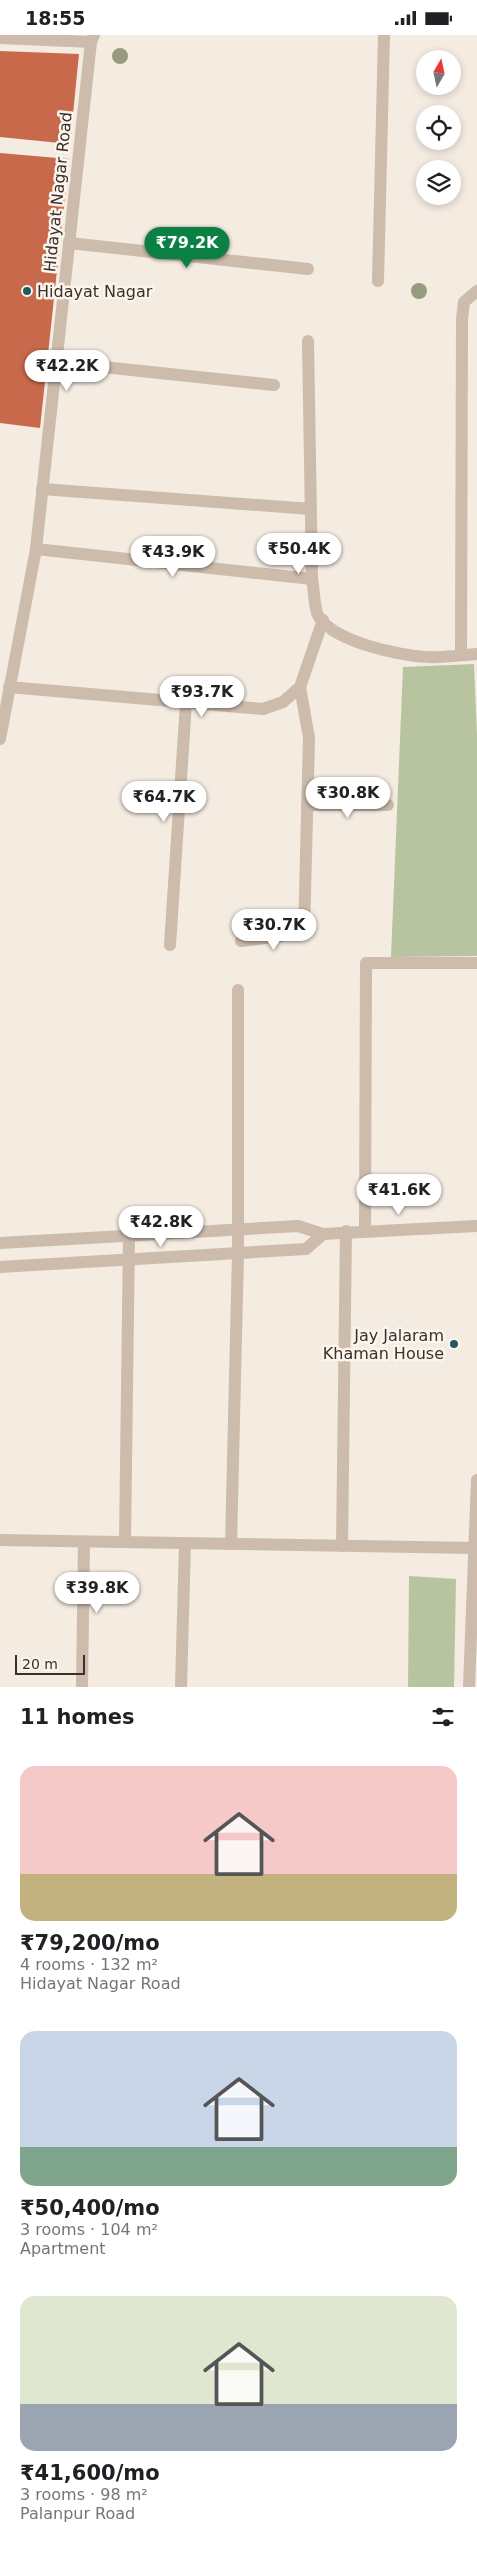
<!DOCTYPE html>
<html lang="en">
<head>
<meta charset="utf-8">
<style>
  :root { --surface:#fff; --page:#f2f2f2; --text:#202124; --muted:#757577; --accent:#0b8043 }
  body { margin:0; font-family:"DejaVu Sans",sans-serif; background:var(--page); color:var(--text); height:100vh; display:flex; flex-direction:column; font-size:19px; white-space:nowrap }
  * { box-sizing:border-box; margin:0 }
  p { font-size:16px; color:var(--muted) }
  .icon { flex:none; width:28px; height:28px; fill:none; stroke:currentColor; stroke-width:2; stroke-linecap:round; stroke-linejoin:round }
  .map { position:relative; height:1652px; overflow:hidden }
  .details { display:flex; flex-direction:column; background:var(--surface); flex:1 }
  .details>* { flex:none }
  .needle { width:32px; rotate:9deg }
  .controls { position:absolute; left:416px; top:15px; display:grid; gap:10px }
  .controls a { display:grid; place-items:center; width:45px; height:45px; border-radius:50%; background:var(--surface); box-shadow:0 2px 8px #0003; font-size:25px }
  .scale { position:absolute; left:15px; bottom:12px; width:70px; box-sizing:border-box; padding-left:5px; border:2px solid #3b302b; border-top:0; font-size:14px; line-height:18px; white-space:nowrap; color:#3b302b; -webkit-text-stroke:4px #fbf5ee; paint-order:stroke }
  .price { position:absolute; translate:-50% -42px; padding:0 11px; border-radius:18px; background:#fff; color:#222; font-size:16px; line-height:32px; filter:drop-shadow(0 1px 2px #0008) }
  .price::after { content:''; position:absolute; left:50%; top:30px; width:15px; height:11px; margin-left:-8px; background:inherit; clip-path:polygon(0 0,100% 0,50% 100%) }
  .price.current { background:var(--accent); color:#fff }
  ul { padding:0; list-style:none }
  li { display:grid; align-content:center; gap:10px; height:265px; padding:0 20px }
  li span { display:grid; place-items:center; height:155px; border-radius:15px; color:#555 }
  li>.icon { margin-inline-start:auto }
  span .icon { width:90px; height:90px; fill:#fffc; stroke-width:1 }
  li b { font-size:21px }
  h2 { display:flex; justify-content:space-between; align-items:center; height:60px; padding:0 20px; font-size:21px }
  .status { display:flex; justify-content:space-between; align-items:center; height:35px; padding:0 25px; background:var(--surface); direction:ltr }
  .status svg { height:14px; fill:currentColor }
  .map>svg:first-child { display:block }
  .green { fill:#b8c4a0 }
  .building { fill:#c8694b }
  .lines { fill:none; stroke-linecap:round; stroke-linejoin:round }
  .minor { stroke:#cdbbac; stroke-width:12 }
  .tertiary { stroke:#cdbbac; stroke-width:12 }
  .tree { fill:#969b7f }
  .poi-dot { fill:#1f5a5e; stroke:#fbf5ee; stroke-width:2 }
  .labels { text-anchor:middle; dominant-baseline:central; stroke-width:5; stroke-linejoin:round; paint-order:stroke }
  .street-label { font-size:16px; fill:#3b302b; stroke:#fbf5ee }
  .poi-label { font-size:16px; fill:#3b302b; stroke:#fbf5ee; text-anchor:start }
</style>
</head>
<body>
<div class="status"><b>18:55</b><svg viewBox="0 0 49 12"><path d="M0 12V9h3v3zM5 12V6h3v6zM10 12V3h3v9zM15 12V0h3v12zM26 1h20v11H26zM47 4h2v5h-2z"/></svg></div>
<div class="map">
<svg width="477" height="1652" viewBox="0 0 477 1652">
  <rect width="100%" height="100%" fill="#f4ebe1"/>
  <g class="green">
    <polygon points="474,629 477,700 477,921 391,922 403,632"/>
    <polygon points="409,1541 456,1544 454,1652 408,1652"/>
  </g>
  <g class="building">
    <polygon points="0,16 79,19 70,109 0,102"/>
    <polygon points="0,118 69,124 40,393 0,388"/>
  </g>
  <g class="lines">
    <g class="minor">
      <polyline points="0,3 91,7"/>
      <polyline points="69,208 308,234"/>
      <polyline points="378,246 384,0"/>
      <path d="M 308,306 L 312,544 C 314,554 314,568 317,578 C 328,606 401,621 427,622 C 444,623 461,620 477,619"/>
      <polyline points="56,327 274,350"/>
      <polyline points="42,454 311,474"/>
      <polyline points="36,514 312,544"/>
      <polyline points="461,620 462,284 464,267 477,256"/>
      <polyline points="9,652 263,674 283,667 300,652 323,585"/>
      <polyline points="0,704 36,514 91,7 94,0"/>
      <polyline points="307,770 388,770"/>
      <polyline points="241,906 304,898 309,703 300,652"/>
      <polyline points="170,910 186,668"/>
      <polyline points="365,1196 366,928 477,928"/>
      <polyline points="0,1505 474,1513"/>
      <polyline points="125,1507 129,1201"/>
      <polyline points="231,1509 238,1219 238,955"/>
      <polyline points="342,1511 346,1196"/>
      <polyline points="82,1652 84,1507"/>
      <polyline points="181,1652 185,1509"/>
      <polyline points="469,1652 477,1445"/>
    </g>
    <g class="tertiary">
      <polyline points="0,1208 298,1191 323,1199 477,1191"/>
      <polyline points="0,1232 306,1214 323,1199"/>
    </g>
  </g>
  <g class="tree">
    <circle cx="120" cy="21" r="8"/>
    <circle cx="419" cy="256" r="8"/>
  </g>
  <g class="poi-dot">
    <circle cx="27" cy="256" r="5"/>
    <circle cx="454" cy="1309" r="5"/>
  </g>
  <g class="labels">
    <g class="street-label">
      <text transform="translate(58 157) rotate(-84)">Hidayat Nagar Road</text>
    </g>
    <g class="poi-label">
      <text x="37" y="256">Hidayat Nagar</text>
      <text x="444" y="1300" text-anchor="end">Jay Jalaram<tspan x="444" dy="18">Khaman House</tspan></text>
    </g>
  </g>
</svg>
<div class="controls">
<a><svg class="needle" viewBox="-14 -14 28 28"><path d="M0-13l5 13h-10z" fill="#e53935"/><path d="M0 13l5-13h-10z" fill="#757577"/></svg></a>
<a><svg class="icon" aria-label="locate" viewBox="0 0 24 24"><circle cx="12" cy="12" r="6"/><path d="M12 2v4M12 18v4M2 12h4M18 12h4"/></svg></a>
<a><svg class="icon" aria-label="layers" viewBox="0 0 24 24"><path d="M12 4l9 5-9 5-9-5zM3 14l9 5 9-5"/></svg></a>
</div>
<div class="scale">20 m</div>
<b class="price current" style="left:187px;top:234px">₹79.2K</b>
<b class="price" style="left:67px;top:357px">₹42.2K</b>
<b class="price" style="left:299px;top:540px">₹50.4K</b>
<b class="price" style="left:173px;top:543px">₹43.9K</b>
<b class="price" style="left:202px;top:683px">₹93.7K</b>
<b class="price" style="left:348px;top:784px">₹30.8K</b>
<b class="price" style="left:164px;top:788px">₹64.7K</b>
<b class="price" style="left:274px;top:916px">₹30.7K</b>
<b class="price" style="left:399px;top:1181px">₹41.6K</b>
<b class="price" style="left:161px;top:1213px">₹42.8K</b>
<b class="price" style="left:97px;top:1579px">₹39.8K</b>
</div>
<section class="details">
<h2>11 homes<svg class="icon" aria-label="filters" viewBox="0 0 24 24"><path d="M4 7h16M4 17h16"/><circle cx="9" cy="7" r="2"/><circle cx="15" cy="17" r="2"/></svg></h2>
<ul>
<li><span style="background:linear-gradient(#f6c9c9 70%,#c2b280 0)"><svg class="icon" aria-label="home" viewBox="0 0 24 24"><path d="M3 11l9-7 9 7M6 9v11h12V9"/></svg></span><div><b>₹79,200/mo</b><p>4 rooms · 132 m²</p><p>Hidayat Nagar Road</p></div></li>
<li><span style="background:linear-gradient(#c9d6e8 75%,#7fa58c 0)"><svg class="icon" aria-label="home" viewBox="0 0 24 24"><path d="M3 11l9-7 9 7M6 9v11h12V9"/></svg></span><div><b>₹50,400/mo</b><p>3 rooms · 104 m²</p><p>Apartment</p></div></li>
<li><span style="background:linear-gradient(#dfe7d0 70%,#9aa5b1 0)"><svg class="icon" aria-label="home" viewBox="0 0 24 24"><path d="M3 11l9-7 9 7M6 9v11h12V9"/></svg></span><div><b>₹41,600/mo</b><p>3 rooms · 98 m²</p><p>Palanpur Road</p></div></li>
</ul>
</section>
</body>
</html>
